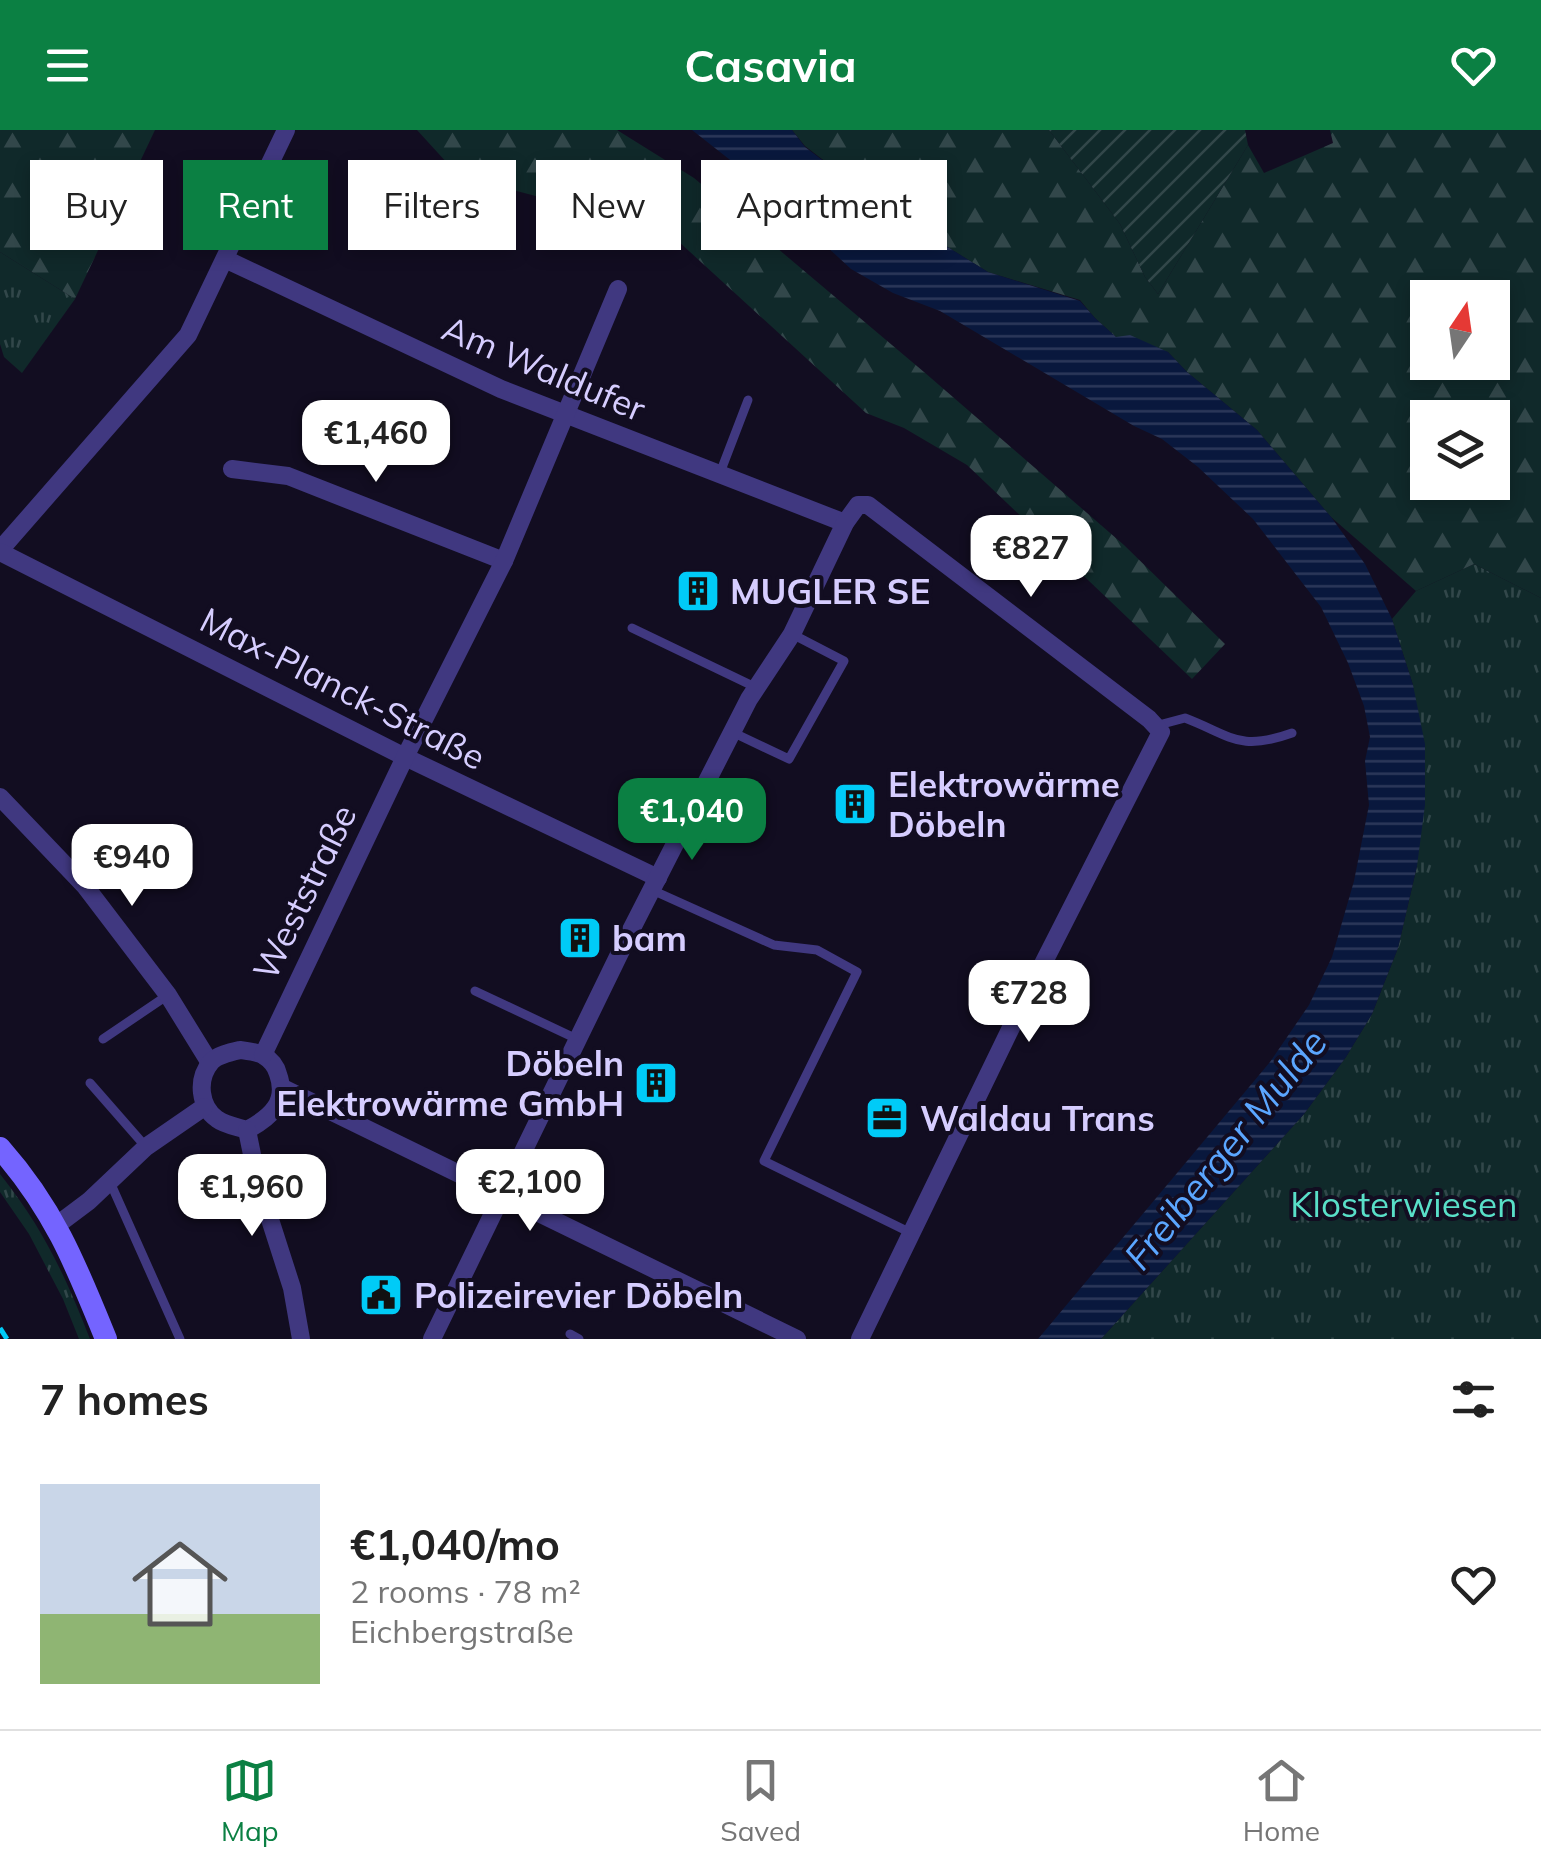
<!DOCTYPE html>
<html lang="en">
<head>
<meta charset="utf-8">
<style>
  :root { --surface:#fff; --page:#f6f6f6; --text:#222; --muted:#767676; --line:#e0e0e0; --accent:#0b8043 }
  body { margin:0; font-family:Mulish,sans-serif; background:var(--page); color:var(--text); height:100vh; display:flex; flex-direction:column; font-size:38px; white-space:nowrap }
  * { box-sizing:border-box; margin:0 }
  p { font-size:32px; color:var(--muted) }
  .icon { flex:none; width:55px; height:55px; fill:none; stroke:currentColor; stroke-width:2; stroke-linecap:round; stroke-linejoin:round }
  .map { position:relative; height:1209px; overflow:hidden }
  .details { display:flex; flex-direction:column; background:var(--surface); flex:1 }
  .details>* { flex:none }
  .guide { position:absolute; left:30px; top:30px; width:1000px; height:90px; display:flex; gap:20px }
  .needle { width:65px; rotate:13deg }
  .fabs { position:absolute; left:1410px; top:150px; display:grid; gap:20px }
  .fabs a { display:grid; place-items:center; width:100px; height:100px; border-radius:0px; background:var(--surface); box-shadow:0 5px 15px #0003; font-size:50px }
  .price { position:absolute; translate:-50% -85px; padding:0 22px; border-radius:20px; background:#fff; color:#222; font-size:32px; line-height:65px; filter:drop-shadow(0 2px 5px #0008) }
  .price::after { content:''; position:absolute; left:50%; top:60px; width:30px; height:22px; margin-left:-15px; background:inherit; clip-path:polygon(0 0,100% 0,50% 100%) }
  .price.selected { background:var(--accent); color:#fff }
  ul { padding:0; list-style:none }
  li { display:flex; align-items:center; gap:30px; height:250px; padding:0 40px }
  li span { display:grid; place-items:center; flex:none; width:280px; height:200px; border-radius:0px; color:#555 }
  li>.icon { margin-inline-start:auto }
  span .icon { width:120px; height:120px; fill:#fffc; stroke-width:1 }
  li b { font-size:42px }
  h2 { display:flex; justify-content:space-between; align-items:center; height:120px; padding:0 40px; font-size:42px }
  .chip { padding:0 35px; border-radius:0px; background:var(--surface); box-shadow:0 5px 15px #0003; font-size:35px; line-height:90px }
  .chip.selected { background:var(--accent); color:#fff }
  header { display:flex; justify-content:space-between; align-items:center; height:130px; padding:0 40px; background:var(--accent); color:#fff; font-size:45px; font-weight:700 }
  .tabs { display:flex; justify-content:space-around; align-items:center; height:140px; border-top:2px solid var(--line); background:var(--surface); font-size:28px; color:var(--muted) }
  .tabs a { display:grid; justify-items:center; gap:5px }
  .tabs .selected { color:var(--accent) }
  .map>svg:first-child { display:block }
  .grass { fill:url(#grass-tufts) }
  .forest { fill:url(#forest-firs); fill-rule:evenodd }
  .garden { fill:url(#garden-furrows) }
  .water { fill:url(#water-rules) }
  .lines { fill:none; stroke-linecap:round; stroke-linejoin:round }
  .lane { stroke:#403880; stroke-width:9 }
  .street { stroke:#403880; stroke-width:18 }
  .secondary { stroke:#7464ff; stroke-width:22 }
  .rail { stroke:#00cbf7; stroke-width:5; stroke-dasharray:15 12; stroke-linecap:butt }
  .labels { text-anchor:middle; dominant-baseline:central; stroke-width:8; stroke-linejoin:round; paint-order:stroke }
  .street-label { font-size:35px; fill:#d6cdff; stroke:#120d21 }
  .poi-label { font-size:35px; font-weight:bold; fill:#d6cdff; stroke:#120d21; text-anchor:start }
  .park-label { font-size:35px; fill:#59dfc8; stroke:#120d21 }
  .water-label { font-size:38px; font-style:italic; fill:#5ba6ff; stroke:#120d21 }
</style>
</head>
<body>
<header><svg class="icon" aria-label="menu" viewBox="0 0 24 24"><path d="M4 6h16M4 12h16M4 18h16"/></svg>Casavia<svg class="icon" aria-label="heart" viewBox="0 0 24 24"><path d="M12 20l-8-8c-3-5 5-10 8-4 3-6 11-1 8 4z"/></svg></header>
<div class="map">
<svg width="1541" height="1209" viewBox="0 0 1541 1209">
  <defs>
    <pattern id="grass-tufts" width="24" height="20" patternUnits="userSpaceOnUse" patternTransform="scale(2.5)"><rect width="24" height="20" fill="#10292a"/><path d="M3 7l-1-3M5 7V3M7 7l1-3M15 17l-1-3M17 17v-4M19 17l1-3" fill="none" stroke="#32474a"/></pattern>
    <pattern id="forest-firs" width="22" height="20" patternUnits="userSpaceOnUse" patternTransform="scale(2.5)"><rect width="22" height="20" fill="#10292a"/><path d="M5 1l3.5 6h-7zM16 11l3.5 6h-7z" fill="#32474a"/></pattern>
    <pattern id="garden-furrows" width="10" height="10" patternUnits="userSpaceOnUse" patternTransform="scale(2.5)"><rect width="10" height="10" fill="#10292a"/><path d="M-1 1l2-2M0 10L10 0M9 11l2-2" fill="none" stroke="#32474a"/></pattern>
    <pattern id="water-rules" width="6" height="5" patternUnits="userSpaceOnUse" patternTransform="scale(2.5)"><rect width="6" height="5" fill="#09183d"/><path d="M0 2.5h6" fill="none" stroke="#2c385a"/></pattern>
  </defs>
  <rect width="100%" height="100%" fill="#120d21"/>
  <g class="grass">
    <polygon points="0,122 75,169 22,243 4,227 0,214"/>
    <polygon points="1474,434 1541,468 1541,1209 1101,1209 1304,984 1346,927 1372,884 1398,818 1417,736 1413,555 1392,489 1416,461"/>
    <path d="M 0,1044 C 43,1098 65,1145 90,1209 L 79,1209 L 63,1169 L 29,1104 L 0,1062 Z"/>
  </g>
  <g class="forest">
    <polygon points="0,0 155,0 75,169 0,122"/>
    <polygon points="417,0 617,0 694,48 924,242 1124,415 1225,514 1192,549 967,335 904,298 866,283 666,100 459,46"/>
    <path d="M 792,0 L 1049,0 L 1120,94 L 1145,147 L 1158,164 L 1248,15 L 1264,43 L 1333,13 L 1330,0 L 1541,0 L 1541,468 L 1474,434 L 1416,461 L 1331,387 L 1257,300 L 1187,242 L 1168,222 L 1116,207 L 1095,188 L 1080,170 L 988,142 L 891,82 L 805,16 ZM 1428,168 L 1492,168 L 1492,232 L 1428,232 ZM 1428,288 L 1492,288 L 1492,352 L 1428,352 Z"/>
  </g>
  <polygon class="garden" points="1049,0 1245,0 1248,15 1158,164 1145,147 1120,94"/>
  <polygon class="water" points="692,0 792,0 805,17 891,82 988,142 1080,171 1095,188 1116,207 1130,205 1168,222 1187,242 1257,300 1331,387 1365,434 1392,489 1413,555 1425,614 1425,675 1417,736 1398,818 1372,884 1346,927 1304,984 1101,1209 1038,1209 1270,932 1309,875 1332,827 1354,751 1369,675 1365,631 1370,607 1364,576 1348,533 1321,477 1253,389 1198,337 1162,309 1134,296 940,181 893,163 851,139 748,44"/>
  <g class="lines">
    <g class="lane">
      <polyline points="720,343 748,270"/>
      <polyline points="632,498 755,557"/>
      <path d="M 1155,596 L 1185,588 C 1232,606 1239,622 1292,603"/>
      <polyline points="732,602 789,629 844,531 792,504"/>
      <polyline points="652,760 774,815 817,820 857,842 764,1031 911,1103"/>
      <polyline points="475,861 579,910"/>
      <polyline points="103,909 168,865"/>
      <polyline points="90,953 146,1017"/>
      <polyline points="110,1052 180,1209"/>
      <polyline points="570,1204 579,1209"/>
    </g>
    <g class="street">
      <polyline points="225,129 501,259 845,393"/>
      <polyline points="232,339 288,346 504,431"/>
      <polyline points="0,420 188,205 286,0"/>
      <polyline points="0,422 405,627 658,748"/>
      <polyline points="0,667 85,756 168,865 210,933"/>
      <path d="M 240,920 C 247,921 257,922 263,925 C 271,930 276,936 278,944 C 288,972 271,987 247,1000 C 238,997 225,995 217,989 C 200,977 196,950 211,932 C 217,925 231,922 240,920 Z"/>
      <polyline points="263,925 405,627 504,431 618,159"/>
      <polyline points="283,958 797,1209"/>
      <polyline points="247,1000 257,1049 292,1158 301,1209"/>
      <polyline points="57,1095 89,1071 146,1017 204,977"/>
      <polyline points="432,1209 630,802 749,569 792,504 845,393 858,375 868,375 1149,589 1161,602 1022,875 860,1209"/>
    </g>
    <path class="secondary" d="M 0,1018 C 54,1079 76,1135 106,1209"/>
    <polyline class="rail" points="0,1198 7,1209"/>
  </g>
  <defs>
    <symbol id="building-square" viewBox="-11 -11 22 22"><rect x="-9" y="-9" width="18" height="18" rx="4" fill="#00cbf7" stroke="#120d21"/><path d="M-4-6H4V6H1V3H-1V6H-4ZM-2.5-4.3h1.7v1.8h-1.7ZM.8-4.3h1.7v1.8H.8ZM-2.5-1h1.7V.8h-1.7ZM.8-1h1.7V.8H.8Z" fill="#111"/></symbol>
    <symbol id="office-square" viewBox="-11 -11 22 22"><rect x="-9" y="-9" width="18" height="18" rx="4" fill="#00cbf7" stroke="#120d21"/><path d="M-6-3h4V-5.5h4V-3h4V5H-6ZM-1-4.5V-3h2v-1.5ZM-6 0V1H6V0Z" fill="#111"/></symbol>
    <symbol id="civic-square" viewBox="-11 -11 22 22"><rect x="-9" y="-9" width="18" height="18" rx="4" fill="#00cbf7" stroke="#120d21"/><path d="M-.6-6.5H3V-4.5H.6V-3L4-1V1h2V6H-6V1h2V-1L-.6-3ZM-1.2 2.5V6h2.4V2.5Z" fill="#111"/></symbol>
  </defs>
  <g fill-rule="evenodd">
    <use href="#building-square" x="673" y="436" width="50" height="50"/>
    <use href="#building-square" x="830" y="649" width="50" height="50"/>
    <use href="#building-square" x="555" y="783" width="50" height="50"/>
    <use href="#building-square" x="631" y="928" width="50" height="50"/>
    <use href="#office-square" x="862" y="963" width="50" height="50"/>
    <use href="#civic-square" x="356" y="1140" width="50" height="50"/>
  </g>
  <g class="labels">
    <g class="street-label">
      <text transform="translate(544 238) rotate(23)">Am Waldufer</text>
      <text transform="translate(343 558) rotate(27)">Max-Planck-Straße</text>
      <text transform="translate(304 762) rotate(-64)">Weststraße</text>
    </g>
    <g class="poi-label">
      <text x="730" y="461">MUGLER SE</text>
      <text x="888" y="654">Elektrowärme<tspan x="888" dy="40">Döbeln</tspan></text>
      <text x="612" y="808">bam</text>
      <text x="624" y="933" text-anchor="end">Döbeln<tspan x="624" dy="40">Elektrowärme GmbH</tspan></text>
      <text x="920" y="988">Waldau Trans</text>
      <text x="414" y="1165">Polizeirevier Döbeln</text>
    </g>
    <g class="park-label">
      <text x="1404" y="1074">Klosterwiesen</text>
    </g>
    <g class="water-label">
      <text transform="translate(1225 1019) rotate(-51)">Freiberger Mulde</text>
    </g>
  </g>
</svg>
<div class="fabs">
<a><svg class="needle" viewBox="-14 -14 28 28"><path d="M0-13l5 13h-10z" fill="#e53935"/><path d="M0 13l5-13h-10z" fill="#767676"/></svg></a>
<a><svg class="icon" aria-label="layers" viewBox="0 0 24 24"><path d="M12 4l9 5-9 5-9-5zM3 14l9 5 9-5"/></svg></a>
</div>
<b class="price" style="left:376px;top:355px">€1,460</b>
<b class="price" style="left:1031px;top:470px">€827</b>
<b class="price selected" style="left:692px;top:733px">€1,040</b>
<b class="price" style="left:132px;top:779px">€940</b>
<b class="price" style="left:1029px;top:915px">€728</b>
<b class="price" style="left:530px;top:1104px">€2,100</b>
<b class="price" style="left:252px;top:1109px">€1,960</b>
<div class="guide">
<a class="chip">Buy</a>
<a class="chip selected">Rent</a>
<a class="chip">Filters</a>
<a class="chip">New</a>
<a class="chip">Apartment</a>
</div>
</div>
<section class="details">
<h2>7 homes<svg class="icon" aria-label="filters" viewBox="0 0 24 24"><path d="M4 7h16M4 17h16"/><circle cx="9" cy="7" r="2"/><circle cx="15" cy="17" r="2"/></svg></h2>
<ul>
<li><span style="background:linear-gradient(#c9d6e8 65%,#8fb573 0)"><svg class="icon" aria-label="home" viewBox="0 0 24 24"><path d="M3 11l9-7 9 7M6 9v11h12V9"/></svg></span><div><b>€1,040/mo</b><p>2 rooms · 78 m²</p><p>Eichbergstraße</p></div><svg class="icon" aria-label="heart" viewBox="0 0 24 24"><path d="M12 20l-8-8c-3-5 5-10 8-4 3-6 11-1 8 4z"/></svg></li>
</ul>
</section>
<nav class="tabs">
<a class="selected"><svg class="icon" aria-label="map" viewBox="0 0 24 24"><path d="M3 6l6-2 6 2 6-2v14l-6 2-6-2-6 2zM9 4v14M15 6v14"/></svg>Map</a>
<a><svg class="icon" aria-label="saved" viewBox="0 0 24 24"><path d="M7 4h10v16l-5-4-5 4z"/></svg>Saved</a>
<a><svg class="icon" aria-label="home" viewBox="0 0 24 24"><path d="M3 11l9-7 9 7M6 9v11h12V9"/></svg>Home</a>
</nav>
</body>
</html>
